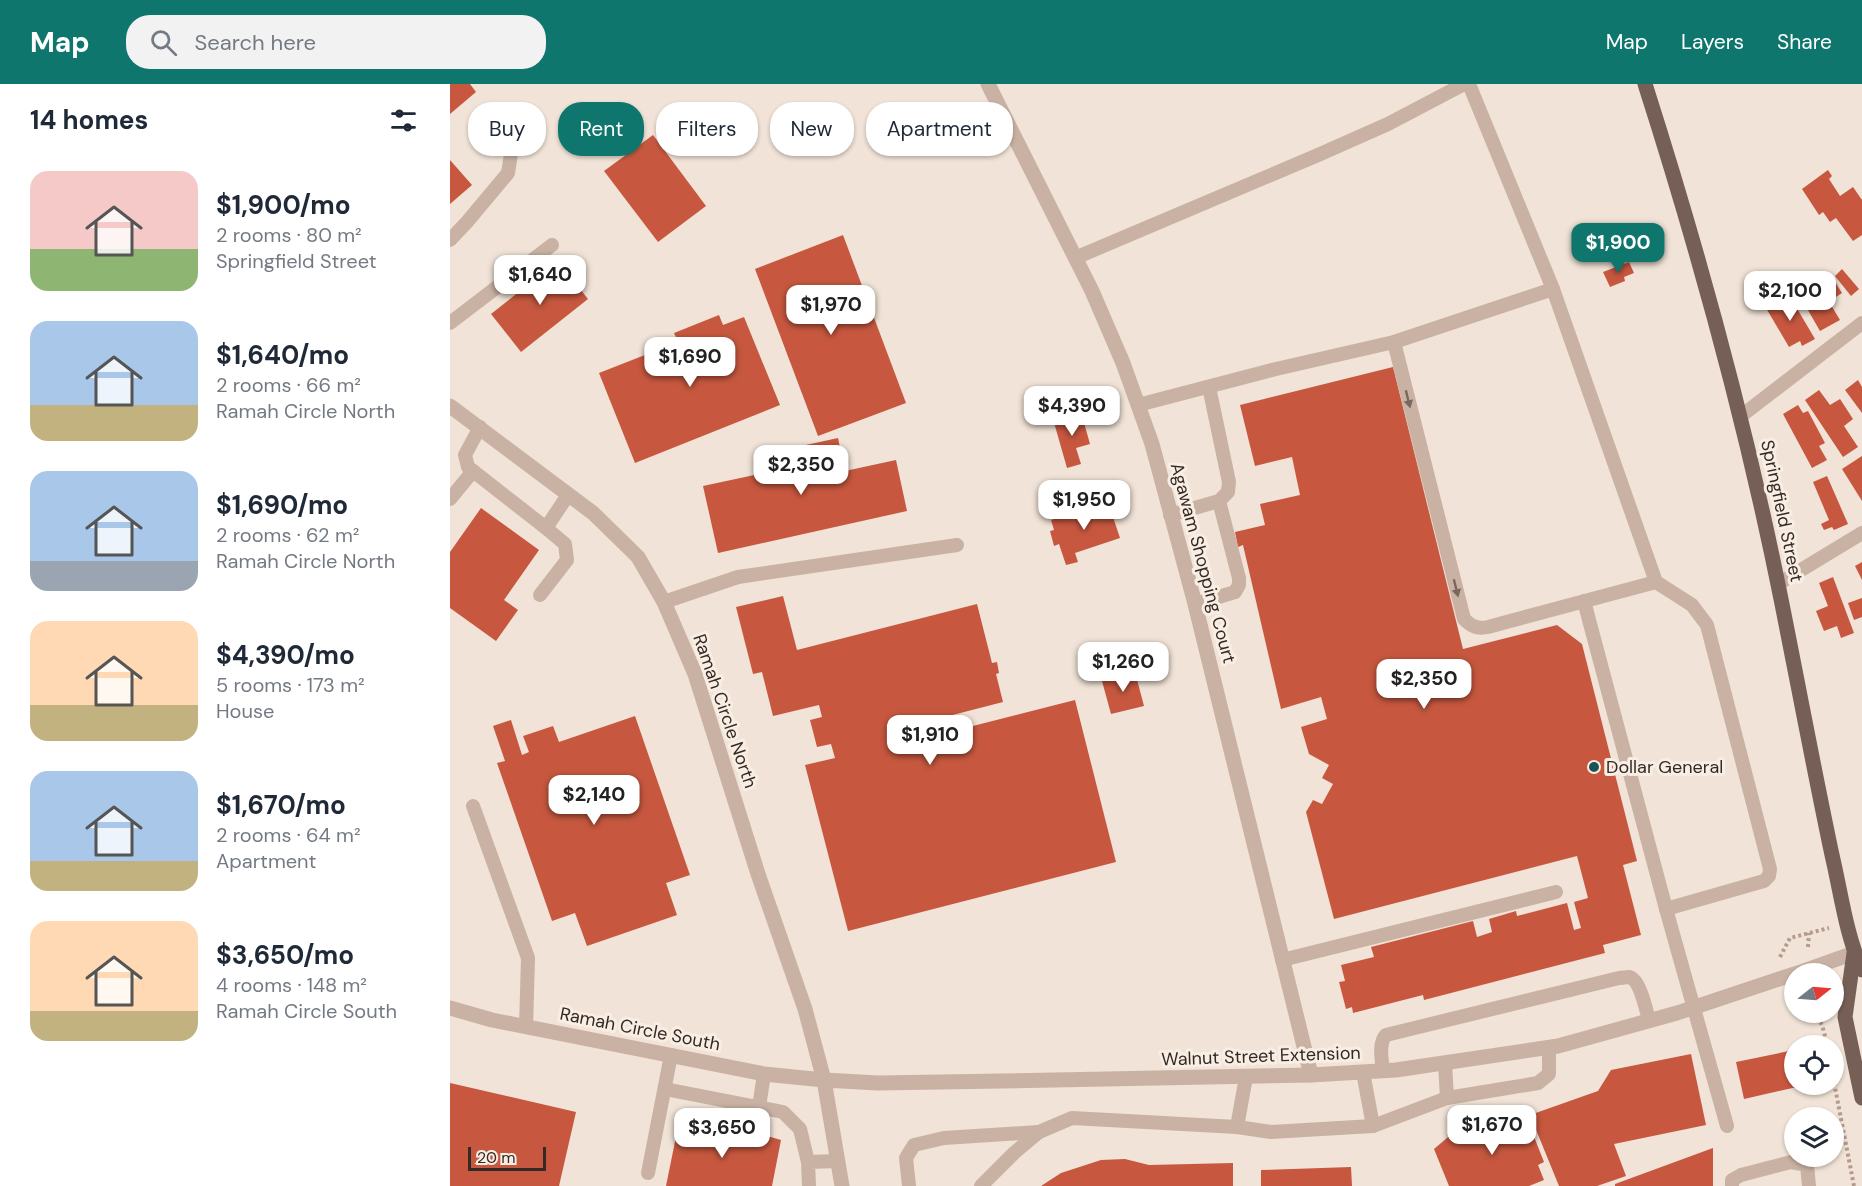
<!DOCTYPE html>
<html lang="en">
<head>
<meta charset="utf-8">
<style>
  :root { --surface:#fff; --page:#f2f2f3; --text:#1f2937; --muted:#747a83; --accent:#0f766e }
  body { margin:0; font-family:"DM Sans",sans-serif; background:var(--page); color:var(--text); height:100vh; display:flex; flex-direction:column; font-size:22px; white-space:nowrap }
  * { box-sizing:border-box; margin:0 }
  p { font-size:20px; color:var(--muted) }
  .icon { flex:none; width:33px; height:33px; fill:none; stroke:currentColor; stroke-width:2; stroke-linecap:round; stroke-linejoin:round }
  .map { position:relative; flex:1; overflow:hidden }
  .details { display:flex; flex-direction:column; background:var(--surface); width:450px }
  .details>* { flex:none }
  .guide { position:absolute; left:18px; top:18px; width:570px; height:54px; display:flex; gap:12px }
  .needle { width:39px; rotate:73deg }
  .controls { position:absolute; left:1334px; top:879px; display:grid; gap:12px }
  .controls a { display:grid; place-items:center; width:60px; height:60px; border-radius:50%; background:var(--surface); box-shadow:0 2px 4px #0004; font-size:30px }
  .scale { position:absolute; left:18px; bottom:15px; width:78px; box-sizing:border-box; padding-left:6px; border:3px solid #342925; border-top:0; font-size:16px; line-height:21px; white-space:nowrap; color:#342925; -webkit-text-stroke:4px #f9eee3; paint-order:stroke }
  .price { position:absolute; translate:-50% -51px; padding:0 14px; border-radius:12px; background:#fff; color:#222; font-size:20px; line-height:39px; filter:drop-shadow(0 2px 3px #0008) }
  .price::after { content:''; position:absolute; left:50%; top:36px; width:18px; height:14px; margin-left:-9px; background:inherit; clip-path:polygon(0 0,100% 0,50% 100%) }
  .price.active { background:var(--accent); color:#fff }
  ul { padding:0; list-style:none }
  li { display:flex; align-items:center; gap:18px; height:150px; padding:0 30px }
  li span { display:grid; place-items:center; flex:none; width:168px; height:120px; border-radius:18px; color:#555 }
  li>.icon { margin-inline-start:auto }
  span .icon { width:72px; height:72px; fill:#fffc; stroke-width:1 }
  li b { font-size:26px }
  h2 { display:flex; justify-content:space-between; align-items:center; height:72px; padding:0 30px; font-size:26px }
  .tag { padding:0 21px; border-radius:24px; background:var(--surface); box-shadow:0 2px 4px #0004; font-size:21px; line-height:54px }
  .tag.active { background:var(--accent); color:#fff }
  header { display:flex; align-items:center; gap:36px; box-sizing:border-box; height:84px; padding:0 30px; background:var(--accent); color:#fff }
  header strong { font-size:28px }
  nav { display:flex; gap:33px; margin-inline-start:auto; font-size:21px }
  .search { width:420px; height:54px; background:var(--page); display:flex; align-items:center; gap:15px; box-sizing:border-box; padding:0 21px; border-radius:24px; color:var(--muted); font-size:22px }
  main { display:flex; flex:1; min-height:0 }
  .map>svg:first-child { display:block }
  .building { fill:#c7583f }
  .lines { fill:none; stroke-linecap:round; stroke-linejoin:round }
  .path { stroke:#b49c8d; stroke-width:4; stroke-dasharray:3 3; stroke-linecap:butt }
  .service { stroke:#c9b2a3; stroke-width:14 }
  .minor { stroke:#c9b2a3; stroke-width:15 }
  .tertiary { stroke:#c9b2a3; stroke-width:15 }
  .primary { stroke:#765f56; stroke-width:15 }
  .oneway { fill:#77675e }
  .poi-dot { fill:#1b5455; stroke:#f9eee3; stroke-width:2 }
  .labels { text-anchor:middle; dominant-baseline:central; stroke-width:6; stroke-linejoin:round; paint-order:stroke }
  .street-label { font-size:18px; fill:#342925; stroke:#f9eee3 }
  .poi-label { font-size:18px; fill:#342925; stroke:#f9eee3; text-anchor:start }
</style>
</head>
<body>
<header>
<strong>Map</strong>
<div class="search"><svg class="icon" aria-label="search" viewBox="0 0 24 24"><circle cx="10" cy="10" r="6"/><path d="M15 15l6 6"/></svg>Search here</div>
<nav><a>Map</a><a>Layers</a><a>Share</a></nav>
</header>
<main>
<section class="details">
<h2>14 homes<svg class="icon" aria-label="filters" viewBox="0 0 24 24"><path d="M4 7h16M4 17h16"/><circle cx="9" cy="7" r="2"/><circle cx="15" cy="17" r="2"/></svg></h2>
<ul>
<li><span style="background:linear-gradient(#f6c9c9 65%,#8fb573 0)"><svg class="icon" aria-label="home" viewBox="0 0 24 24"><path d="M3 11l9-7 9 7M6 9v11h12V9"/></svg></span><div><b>$1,900/mo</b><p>2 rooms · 80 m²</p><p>Springfield Street</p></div></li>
<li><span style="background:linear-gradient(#a9c7e8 70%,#c2b280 0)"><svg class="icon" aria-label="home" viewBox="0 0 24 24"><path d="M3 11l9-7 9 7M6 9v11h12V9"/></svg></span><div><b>$1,640/mo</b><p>2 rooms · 66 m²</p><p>Ramah Circle North</p></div></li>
<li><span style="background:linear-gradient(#a9c7e8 75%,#9aa5b1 0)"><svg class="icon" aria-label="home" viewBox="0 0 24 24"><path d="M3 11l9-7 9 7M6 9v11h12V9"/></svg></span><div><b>$1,690/mo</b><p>2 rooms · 62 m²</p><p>Ramah Circle North</p></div></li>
<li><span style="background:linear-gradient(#ffd9b3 70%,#c2b280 0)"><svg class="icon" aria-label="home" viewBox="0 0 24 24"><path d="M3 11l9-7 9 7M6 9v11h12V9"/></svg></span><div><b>$4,390/mo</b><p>5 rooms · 173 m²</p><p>House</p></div></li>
<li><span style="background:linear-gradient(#a9c7e8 75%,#c2b280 0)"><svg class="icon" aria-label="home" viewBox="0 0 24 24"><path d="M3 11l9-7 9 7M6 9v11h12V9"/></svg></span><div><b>$1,670/mo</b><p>2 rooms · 64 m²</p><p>Apartment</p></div></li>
<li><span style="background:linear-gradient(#ffd9b3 75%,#c2b280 0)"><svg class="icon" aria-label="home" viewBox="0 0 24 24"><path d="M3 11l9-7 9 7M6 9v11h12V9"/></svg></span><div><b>$3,650/mo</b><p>4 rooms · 148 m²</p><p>Ramah Circle South</p></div></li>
</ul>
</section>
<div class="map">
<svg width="1412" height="1102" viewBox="0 0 1412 1102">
  <rect width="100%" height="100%" fill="#f1e3d7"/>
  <g class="building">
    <polygon points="0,0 20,0 26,8 0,30"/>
    <polygon points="203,51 256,122 208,158 154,87"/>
    <polygon points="0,76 22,101 0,120"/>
    <polygon points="1378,86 1382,92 1379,95 1390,112 1403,103 1412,116 1412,151 1403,157 1386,134 1380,138 1373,128 1369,131 1352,105"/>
    <polygon points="393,151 456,319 368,352 305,185"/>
    <polygon points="108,177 138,215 71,268 41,230"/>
    <polygon points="1179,178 1184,189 1174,193 1175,197 1160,203 1153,188"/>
    <polygon points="1392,185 1409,205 1401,212 1385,192"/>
    <polygon points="1382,193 1392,209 1383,215 1372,198"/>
    <polygon points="1366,196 1390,236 1370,247 1351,214 1357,210 1353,203"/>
    <polygon points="1339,211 1365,255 1352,262 1350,257 1339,263 1316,224"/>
    <polygon points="269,231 273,241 294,233 330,321 185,379 149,289 228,258 224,249"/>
    <polygon points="943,283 1013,565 1107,541 1132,560 1187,777 1173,781 1191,851 1153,861 1155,869 974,916 973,911 903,929 902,923 896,925 889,898 895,897 891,881 924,873 921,863 1023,837 1027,853 1042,848 1039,835 1066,827 1067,832 1117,819 1124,846 1131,844 1124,818 1138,814 1127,772 884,835 856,728 863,716 872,720 883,700 872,694 879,681 859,670 851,643 877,635 871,613 831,625 793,461 788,463 785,448 815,441 810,420 850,411 842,373 805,382 790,321"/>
    <polygon points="1408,296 1412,303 1412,329 1395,306"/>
    <polygon points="1369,306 1380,321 1390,315 1403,335 1394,342 1408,363 1393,373 1355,316"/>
    <polygon points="1348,321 1353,329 1358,327 1375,359 1369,362 1377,376 1362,384 1333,330"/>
    <polygon points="631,328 640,360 626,364 631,380 617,384 603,335"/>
    <polygon points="388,354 395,387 446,376 457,427 268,469 253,402 309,390 305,372"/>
    <polygon points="1412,372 1412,417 1392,385"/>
    <polygon points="1377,392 1398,440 1384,446 1382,443 1374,446 1371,440 1379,436 1363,398"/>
    <polygon points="658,418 670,454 625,469 628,478 616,481 609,460 604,462 600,447 604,446 601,436"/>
    <polygon points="31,424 89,466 54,516 68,526 46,557 0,524 0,468"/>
    <polygon points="1412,478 1412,496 1405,482"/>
    <polygon points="1383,493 1404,549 1391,554 1387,542 1374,547 1366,527 1378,522 1369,499"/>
    <polygon points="333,512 347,566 527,520 542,579 547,578 549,589 546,590 553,618 456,643 460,658 625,616 666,778 398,847 355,681 385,674 381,660 367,663 360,636 372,633 369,621 323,632 312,588 303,590 286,523"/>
    <polygon points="1412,514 1412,533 1404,536 1398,519"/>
    <polygon points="685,588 694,622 661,630 652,597"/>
    <polygon points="185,632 240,791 216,799 227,831 137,862 125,829 102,837 47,679 55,677 43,642 61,636 72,671 79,668 73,652 103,642 109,658"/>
    <polygon points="1344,966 1344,1000 1356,1001 1294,1015 1286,978"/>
    <polygon points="1241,970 1256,1041 1164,1060 1176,1092 1147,1102 1109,1102 1080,1031 1148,1007 1161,986"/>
    <polygon points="0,999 126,1028 109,1102 0,1102"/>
    <polygon points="1077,1035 1094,1078 1088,1081 1094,1096 1079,1102 999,1102 984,1065 1004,1048"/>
    <polygon points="229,1038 313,1055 314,1051 331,1056 322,1102 216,1102"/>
    <polygon points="1263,1064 1263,1102 1165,1102 1165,1100"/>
    <polygon points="675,1075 699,1081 783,1079 783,1102 591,1102 611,1089 651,1076"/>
    <polygon points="901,1083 902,1102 811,1102 811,1086"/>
  </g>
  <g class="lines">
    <g class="path">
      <polyline points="1358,863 1359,849"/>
      <polyline points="1330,873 1340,854 1379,844"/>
      <path d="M 1364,928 C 1372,937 1375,950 1377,962"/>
      <polyline points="1383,993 1404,1102"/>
    </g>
    <g class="service">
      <polyline points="0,156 17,138 58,89 61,70"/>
      <polyline points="625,174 868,71 938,40 1014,0"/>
      <polyline points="0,239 102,161"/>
      <path d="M 944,258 L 1014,535 C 1022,543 1028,545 1038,543 L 1206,498 L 1103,205 L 1019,0"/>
      <polyline points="688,321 826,285 944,258 1103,205"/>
      <polyline points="1291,332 1412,239"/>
      <polyline points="30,343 15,371 18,383 96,444 118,411"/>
      <polyline points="0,415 23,387"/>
      <polyline points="720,431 769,417 778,408 779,398 759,303"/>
      <polyline points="1206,498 1242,521 1257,541 1320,785 1319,792 1314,797 1216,825"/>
      <polyline points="1328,500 1412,449"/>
      <polyline points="90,511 117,476 115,460 96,444"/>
      <polyline points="1134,517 1216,825 1277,1042"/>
      <polyline points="214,518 288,493 507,461"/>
      <polyline points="745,520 785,508 789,501 789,494 769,417"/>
      <polyline points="23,722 78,874 76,943"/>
      <polyline points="832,876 1106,808"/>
      <polyline points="995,979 997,1014"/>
      <path d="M 933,987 C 932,976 928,960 936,951 L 1169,894 C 1171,894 1177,893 1179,893 C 1190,895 1196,926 1199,936"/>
      <polyline points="913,988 923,1042"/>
      <polyline points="215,1005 333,1028 350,1045 358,1078"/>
      <polyline points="309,1023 314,990"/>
      <polyline points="787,1043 796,993"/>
      <polyline points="198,1089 221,971"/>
      <polyline points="359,1102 358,1078 388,1077"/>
      <polyline points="459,1102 456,1074 464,1061 494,1054 589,1048"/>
      <polyline points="531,1102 564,1069 589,1048 622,1034 787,1043 821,1048 923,1042 997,1014 1088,999 1099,990 1099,963"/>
      <polyline points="1282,1102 1282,1096 1291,1091 1341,1078 1357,1081 1359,1102"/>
    </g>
    <g class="minor">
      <polyline points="538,0 642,207 673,279 702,360 744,516 861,991"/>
      <polyline points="0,322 143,429 188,473 214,518 245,590 308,790 355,925 374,996 314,990 42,936 0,924"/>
    </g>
    <g class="tertiary">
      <polyline points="1345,890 1404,869"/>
      <polyline points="392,1102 374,996 428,999 552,997 861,991 946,986 1108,962 1227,929 1344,890"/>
    </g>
    <g class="primary">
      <path d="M 1195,0 C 1249,169 1296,340 1331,515 C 1348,600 1364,686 1382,771 C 1391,809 1396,851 1412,886"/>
      <polyline points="1404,869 1395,933 1412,1014"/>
    </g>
  </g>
  <defs><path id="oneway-solid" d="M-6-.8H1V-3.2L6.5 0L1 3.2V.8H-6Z" transform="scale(1.5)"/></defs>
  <g class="oneway">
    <use href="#oneway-solid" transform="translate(958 315) rotate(76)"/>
    <use href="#oneway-solid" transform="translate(1006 504) rotate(76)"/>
  </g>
  <circle class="poi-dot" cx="1144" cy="683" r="6"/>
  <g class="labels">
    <g class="street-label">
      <text transform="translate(1332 427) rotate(78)">Springfield Street</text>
      <text transform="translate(753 479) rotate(75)">Agawam Shopping Court</text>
      <text transform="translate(275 627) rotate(71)">Ramah Circle North</text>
      <text transform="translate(190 945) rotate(11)">Ramah Circle South</text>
      <text transform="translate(811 972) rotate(-2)">Walnut Street Extension</text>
    </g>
    <g class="poi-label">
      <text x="1156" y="683">Dollar General</text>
    </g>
  </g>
</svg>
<div class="controls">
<a><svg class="needle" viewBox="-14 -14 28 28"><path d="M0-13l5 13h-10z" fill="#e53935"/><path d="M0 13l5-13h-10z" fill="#747a83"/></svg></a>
<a><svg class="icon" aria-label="locate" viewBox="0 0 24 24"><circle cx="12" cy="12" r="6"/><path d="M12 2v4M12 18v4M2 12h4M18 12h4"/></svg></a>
<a><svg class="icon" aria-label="layers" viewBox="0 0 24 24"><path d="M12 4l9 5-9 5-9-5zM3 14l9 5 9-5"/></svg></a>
</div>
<div class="scale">20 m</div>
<b class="price active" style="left:1168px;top:190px">$1,900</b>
<b class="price" style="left:90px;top:222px">$1,640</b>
<b class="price" style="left:1340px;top:238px">$2,100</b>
<b class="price" style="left:381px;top:252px">$1,970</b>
<b class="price" style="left:240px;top:304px">$1,690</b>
<b class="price" style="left:622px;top:353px">$4,390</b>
<b class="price" style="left:351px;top:412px">$2,350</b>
<b class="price" style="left:634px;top:447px">$1,950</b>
<b class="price" style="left:673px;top:609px">$1,260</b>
<b class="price" style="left:974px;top:626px">$2,350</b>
<b class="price" style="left:480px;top:682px">$1,910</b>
<b class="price" style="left:144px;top:742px">$2,140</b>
<b class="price" style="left:1042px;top:1072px">$1,670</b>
<b class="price" style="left:272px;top:1075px">$3,650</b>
<div class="guide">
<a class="tag">Buy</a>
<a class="tag active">Rent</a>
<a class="tag">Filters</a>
<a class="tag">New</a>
<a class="tag">Apartment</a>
</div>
</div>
</main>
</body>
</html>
